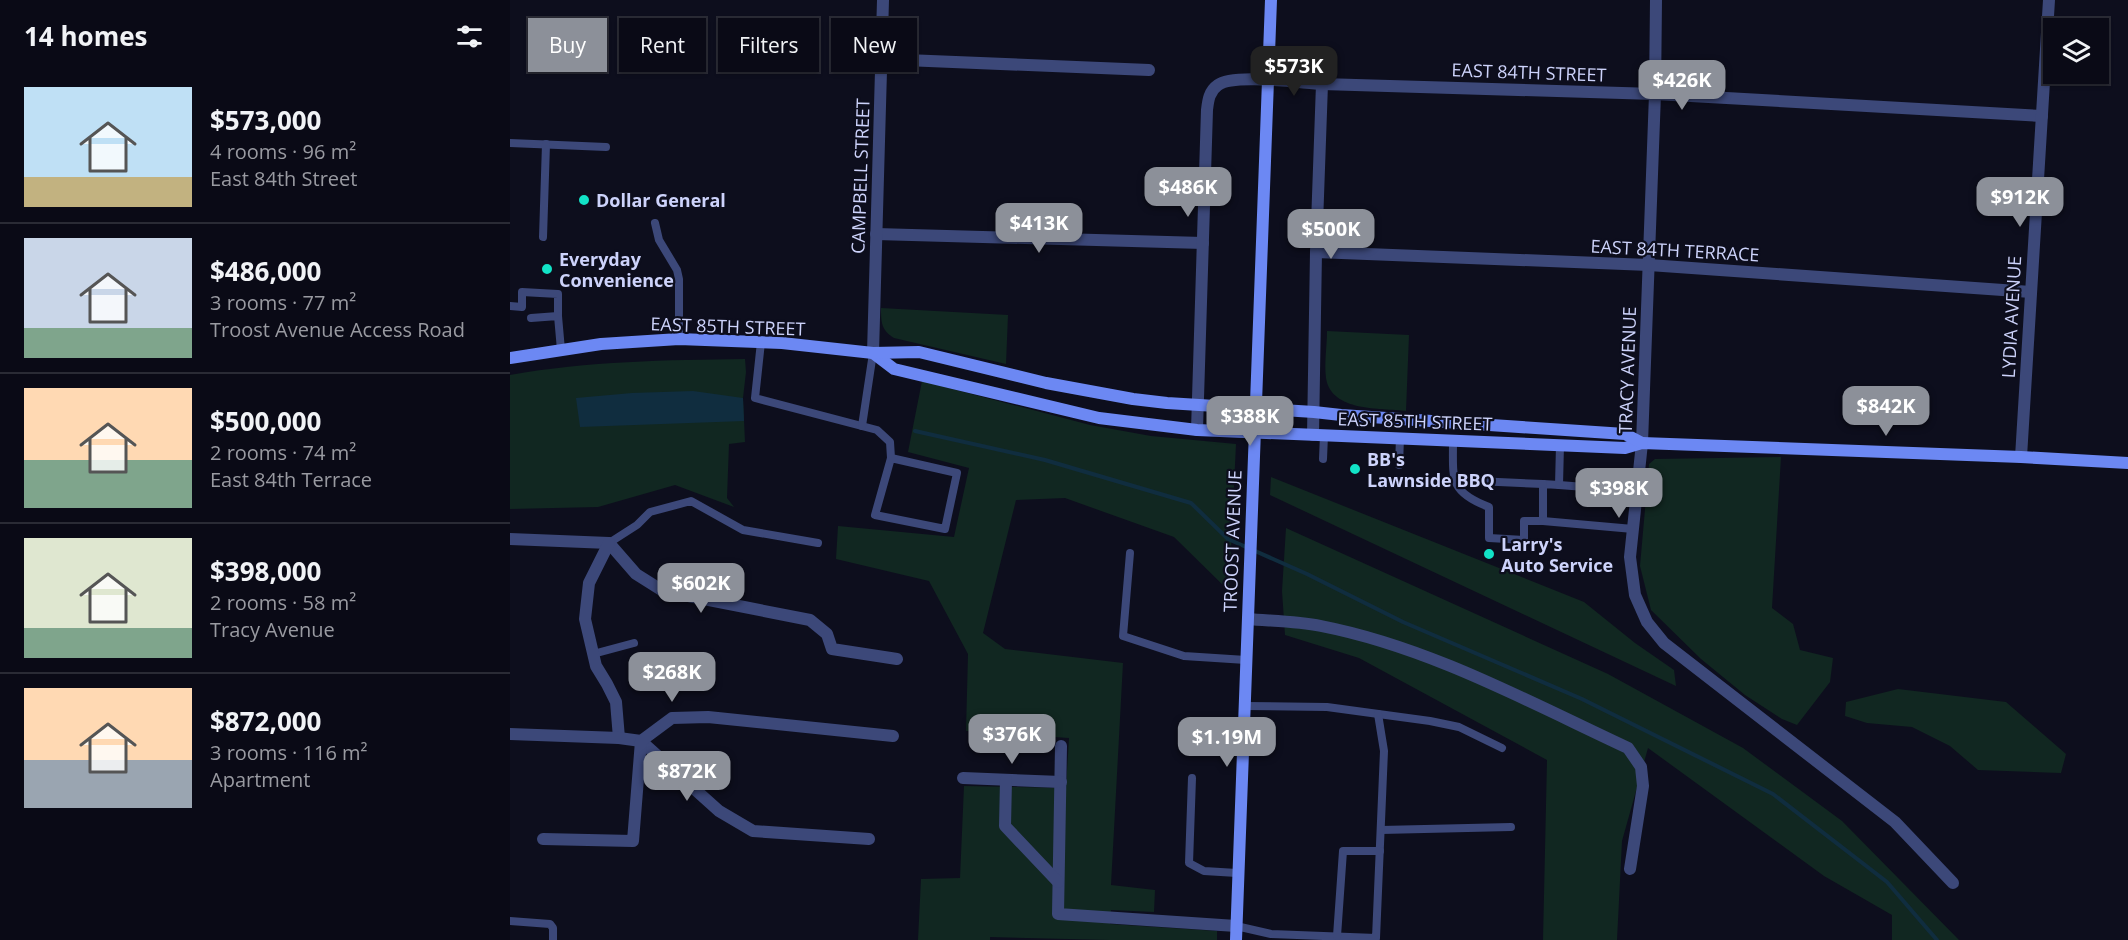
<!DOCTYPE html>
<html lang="en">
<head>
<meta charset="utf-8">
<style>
  :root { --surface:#0a0a16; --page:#13131f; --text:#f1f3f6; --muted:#999aa1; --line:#2a2b35; --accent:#8c9099 }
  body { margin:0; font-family:"Open Sans",sans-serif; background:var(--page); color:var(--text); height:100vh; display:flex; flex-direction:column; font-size:22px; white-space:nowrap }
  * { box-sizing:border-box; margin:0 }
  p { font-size:20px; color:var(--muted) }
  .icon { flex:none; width:33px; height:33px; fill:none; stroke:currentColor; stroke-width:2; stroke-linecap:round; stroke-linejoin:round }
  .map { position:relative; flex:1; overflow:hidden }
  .panel { display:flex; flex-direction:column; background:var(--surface); width:510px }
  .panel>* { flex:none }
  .top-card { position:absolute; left:18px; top:18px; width:570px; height:54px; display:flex; gap:12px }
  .controls { position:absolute; left:1533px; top:18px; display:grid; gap:12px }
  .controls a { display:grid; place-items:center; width:66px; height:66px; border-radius:0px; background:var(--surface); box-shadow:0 2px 4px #0004,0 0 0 2px var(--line); font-size:30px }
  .price { position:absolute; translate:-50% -51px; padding:0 14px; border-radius:12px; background:var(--accent); color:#fff; font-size:20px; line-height:39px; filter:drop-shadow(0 2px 3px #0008) }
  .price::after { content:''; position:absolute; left:50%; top:36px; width:18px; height:14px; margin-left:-9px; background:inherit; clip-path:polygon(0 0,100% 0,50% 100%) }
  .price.on { background:#222; color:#fff }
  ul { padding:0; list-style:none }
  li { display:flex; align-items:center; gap:18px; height:150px; padding:0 24px }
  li+li { border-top:2px solid var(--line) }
  li span { display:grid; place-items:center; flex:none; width:168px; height:120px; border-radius:0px; color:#555 }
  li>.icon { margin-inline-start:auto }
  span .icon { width:72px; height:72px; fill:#fffc; stroke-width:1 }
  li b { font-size:26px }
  h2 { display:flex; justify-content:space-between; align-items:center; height:72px; padding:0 24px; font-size:26px }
  .pill { padding:0 21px; border-radius:0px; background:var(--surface); box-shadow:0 2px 4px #0004,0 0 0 2px var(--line); font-size:21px; line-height:54px }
  .pill.on { background:var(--accent); color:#fff }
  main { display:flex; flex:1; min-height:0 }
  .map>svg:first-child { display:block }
  .green { fill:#112721 }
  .water { fill:#102d3f }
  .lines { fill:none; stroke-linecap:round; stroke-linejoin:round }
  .stream { stroke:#102d3f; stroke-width:4 }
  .service { stroke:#3c4879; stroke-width:8 }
  .minor { stroke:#3c4879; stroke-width:12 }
  .tertiary { stroke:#3c4879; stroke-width:12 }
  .secondary { stroke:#6c88f3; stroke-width:12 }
  .poi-dot { fill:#12e3c7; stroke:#0d0e1d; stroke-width:2 }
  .labels { text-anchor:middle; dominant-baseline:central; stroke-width:4.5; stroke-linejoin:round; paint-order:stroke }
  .street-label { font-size:18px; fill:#cdd3fb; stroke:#0d0e1d }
  .poi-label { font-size:18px; font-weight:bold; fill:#cdd3fb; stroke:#0d0e1d; text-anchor:start }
</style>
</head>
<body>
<main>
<section class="panel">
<h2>14 homes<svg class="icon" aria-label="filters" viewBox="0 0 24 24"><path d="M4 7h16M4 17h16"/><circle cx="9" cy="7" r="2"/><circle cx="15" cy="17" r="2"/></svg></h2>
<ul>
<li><span style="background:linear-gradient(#bfe0f5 75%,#c2b280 0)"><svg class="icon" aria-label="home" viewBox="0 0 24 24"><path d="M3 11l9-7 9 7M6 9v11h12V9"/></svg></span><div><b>$573,000</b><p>4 rooms · 96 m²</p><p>East 84th Street</p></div></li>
<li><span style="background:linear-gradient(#c9d6e8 75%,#7fa58c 0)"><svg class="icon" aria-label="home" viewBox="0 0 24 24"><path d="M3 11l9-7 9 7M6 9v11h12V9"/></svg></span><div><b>$486,000</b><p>3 rooms · 77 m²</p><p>Troost Avenue Access Road</p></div></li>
<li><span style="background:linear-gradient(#ffd9b3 60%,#7fa58c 0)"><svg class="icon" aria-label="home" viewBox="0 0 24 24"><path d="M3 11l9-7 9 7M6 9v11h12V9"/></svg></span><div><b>$500,000</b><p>2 rooms · 74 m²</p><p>East 84th Terrace</p></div></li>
<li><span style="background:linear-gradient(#dfe7d0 75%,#7fa58c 0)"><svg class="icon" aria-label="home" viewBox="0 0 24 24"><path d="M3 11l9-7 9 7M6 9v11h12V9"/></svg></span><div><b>$398,000</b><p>2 rooms · 58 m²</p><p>Tracy Avenue</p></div></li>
<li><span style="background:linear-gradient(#ffd9b3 60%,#9aa5b1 0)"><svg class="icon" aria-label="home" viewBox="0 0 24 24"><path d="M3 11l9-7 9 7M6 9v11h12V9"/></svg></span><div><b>$872,000</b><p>3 rooms · 116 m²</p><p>Apartment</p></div></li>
</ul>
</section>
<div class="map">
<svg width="1618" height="940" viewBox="0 0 1618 940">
  <rect width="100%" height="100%" fill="#0d0e1d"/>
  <g class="green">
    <path d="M 371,308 L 498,315 L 496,364 L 384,338 C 371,330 371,322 371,308 Z"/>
    <path d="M 817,331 L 899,335 L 896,411 C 871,408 821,412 816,378 C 814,363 817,346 817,331 Z"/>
    <path d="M 235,359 L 236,372 L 233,398 L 235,442 L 219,444 L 217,498 L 224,507 L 165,485 L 88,507 L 0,509 L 0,375 C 78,361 157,360 235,359 Z"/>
    <polygon points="412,381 580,425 641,436 726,444 719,591 664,537 555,498 506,500 473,633 495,649 613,663 601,885 645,890 644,912 601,910 600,924 707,931 707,940 599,940 480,937 480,940 408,940 411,879 450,878 454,786 556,788 559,738 456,731 458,654 419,581 326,559 328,526 444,537 459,468 398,452"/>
    <polygon points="1271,457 1262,608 1283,624 1290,650 1323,658 1320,682 1287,725 1272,719 1235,695 1191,659 1141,610 1130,566 1139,464 1145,459"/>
    <polygon points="761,477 1074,602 1125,643 1164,670 1166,686 760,495"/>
    <polygon points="776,528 1098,674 1233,748 1332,821 1449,940 1382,940 1382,915 1314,876 1138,748 1112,841 1107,940 1033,940 1037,760 849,658 775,635 772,591"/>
    <polygon points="1388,689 1496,702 1556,754 1551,773 1468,770 1440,746 1402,727 1357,723 1335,716 1336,702"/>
  </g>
  <polygon class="water" points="183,391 233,398 234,421 70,427 66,398 122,393"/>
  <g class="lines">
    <polyline class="stream" points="405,431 535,460 681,503 718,539 797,574 893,622 1072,699 1263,794 1377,882 1427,940"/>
    <g class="service">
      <polyline points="0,143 96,147"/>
      <polyline points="145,223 149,240 167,270 169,279 169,339"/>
      <polyline points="33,237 36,144"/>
      <polyline points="0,306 12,307 12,292 48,294 48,316"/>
      <polyline points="21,318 48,316 51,350"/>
      <polyline points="251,342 245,398 367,430 380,442 381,458 365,515 435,529 447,473 381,458"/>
      <polyline points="352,426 363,353"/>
      <path d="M 943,441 C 943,479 939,492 979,507 L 979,538 L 1014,540 L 1014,521 L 1033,521 L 1033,484 L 1049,485 L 1050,445"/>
      <polyline points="813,459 814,435"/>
      <polyline points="889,465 890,438"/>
      <polyline points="944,480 1033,484"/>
      <polyline points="1049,485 1127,491"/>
      <polyline points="1033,521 1123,529"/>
      <polyline points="99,543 127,525 140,512 181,501 233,530 308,543"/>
      <polyline points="620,553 613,636 674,656 736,660"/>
      <polyline points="83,654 124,643"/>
      <polyline points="735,706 817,707 920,721 949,727 992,748"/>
      <polyline points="682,778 679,863 694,871 727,873"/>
      <polyline points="871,830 1001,827"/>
      <polyline points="0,921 40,924 43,928 43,940"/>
      <polyline points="726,926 761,934 866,938 874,751 868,714"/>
      <polyline points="827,936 833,851 870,851"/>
    </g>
    <g class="minor">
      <polyline points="1146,0 1145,94 1132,443 1120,557 1125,595 1137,622 1154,643 1385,822 1443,883"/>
      <polyline points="371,59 639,70"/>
      <polyline points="812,84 1145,94 1532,116"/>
      <polyline points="366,234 693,243"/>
      <polyline points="806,252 1139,265 1521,292"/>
      <polyline points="363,353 373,0"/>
      <polyline points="1511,457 1539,0"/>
      <polyline points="0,539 99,543 126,574 153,591 300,620 317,634 322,649 387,659"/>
      <polyline points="99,543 79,583 75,619 86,666 97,684 106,702 109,738"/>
      <path d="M 738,619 C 762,621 787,621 811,626 C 919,647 1019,702 1118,748 L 1131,767 L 1133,786 L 1120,869"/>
      <polyline points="0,734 109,738 131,741 209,811 243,831 359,839"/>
      <polyline points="551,746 548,914 726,926"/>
      <polyline points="453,778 551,782"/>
      <polyline points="496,780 495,826 548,882"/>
      <polyline points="33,839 123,841 131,741 162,718 198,717 383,736"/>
    </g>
    <path class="tertiary" d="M 687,430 L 697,110 C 698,101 699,91 708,85 C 723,73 791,83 812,84 L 806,252 L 803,435"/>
    <g class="secondary">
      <polyline points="363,353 384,369 589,418 687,430 1115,448 1132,443 1511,457 1618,463"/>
      <polyline points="0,358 91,344 169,339 272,343 363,353 409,352 536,383 623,399 657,403 804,412 831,415 1115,434 1132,443"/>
      <polyline points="726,940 761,0"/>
    </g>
  </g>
  <g class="poi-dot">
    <circle cx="74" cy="200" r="6"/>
    <circle cx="37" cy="269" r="6"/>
    <circle cx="845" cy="469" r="6"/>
    <circle cx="979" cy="554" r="6"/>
  </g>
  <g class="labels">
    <g class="street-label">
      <text transform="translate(1019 72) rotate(2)">EAST 84TH STREET</text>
      <text transform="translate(350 176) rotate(-88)">CAMPBELL STREET</text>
      <text transform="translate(1165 250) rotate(3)">EAST 84TH TERRACE</text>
      <text transform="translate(1501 317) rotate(-87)">LYDIA AVENUE</text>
      <text transform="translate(218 326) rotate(2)">EAST 85TH STREET</text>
      <text transform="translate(1117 370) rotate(-88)">TRACY AVENUE</text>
      <text transform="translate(905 421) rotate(2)">EAST 85TH STREET</text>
      <text transform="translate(722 541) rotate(-88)">TROOST AVENUE</text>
    </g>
    <g class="poi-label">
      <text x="86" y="200">Dollar General</text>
      <text x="49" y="259">Everyday<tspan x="49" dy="21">Convenience</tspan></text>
      <text x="857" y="459">BB's<tspan x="857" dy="21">Lawnside BBQ</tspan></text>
      <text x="991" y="544">Larry's<tspan x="991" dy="21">Auto Service</tspan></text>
    </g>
  </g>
</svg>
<div class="controls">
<a><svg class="icon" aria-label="layers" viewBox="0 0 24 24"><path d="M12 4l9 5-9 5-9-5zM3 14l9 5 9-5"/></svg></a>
</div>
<b class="price on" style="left:784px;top:97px">$573K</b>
<b class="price" style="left:1172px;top:111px">$426K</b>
<b class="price" style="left:678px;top:218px">$486K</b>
<b class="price" style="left:1510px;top:228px">$912K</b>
<b class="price" style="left:529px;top:254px">$413K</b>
<b class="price" style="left:821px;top:260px">$500K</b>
<b class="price" style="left:1376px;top:437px">$842K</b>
<b class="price" style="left:740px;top:447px">$388K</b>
<b class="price" style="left:1109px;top:519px">$398K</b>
<b class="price" style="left:191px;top:614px">$602K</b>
<b class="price" style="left:162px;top:703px">$268K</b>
<b class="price" style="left:502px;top:765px">$376K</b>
<b class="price" style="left:717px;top:768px">$1.19M</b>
<b class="price" style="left:177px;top:802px">$872K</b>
<div class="top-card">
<a class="pill on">Buy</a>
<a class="pill">Rent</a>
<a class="pill">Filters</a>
<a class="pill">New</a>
</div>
</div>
</main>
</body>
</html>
